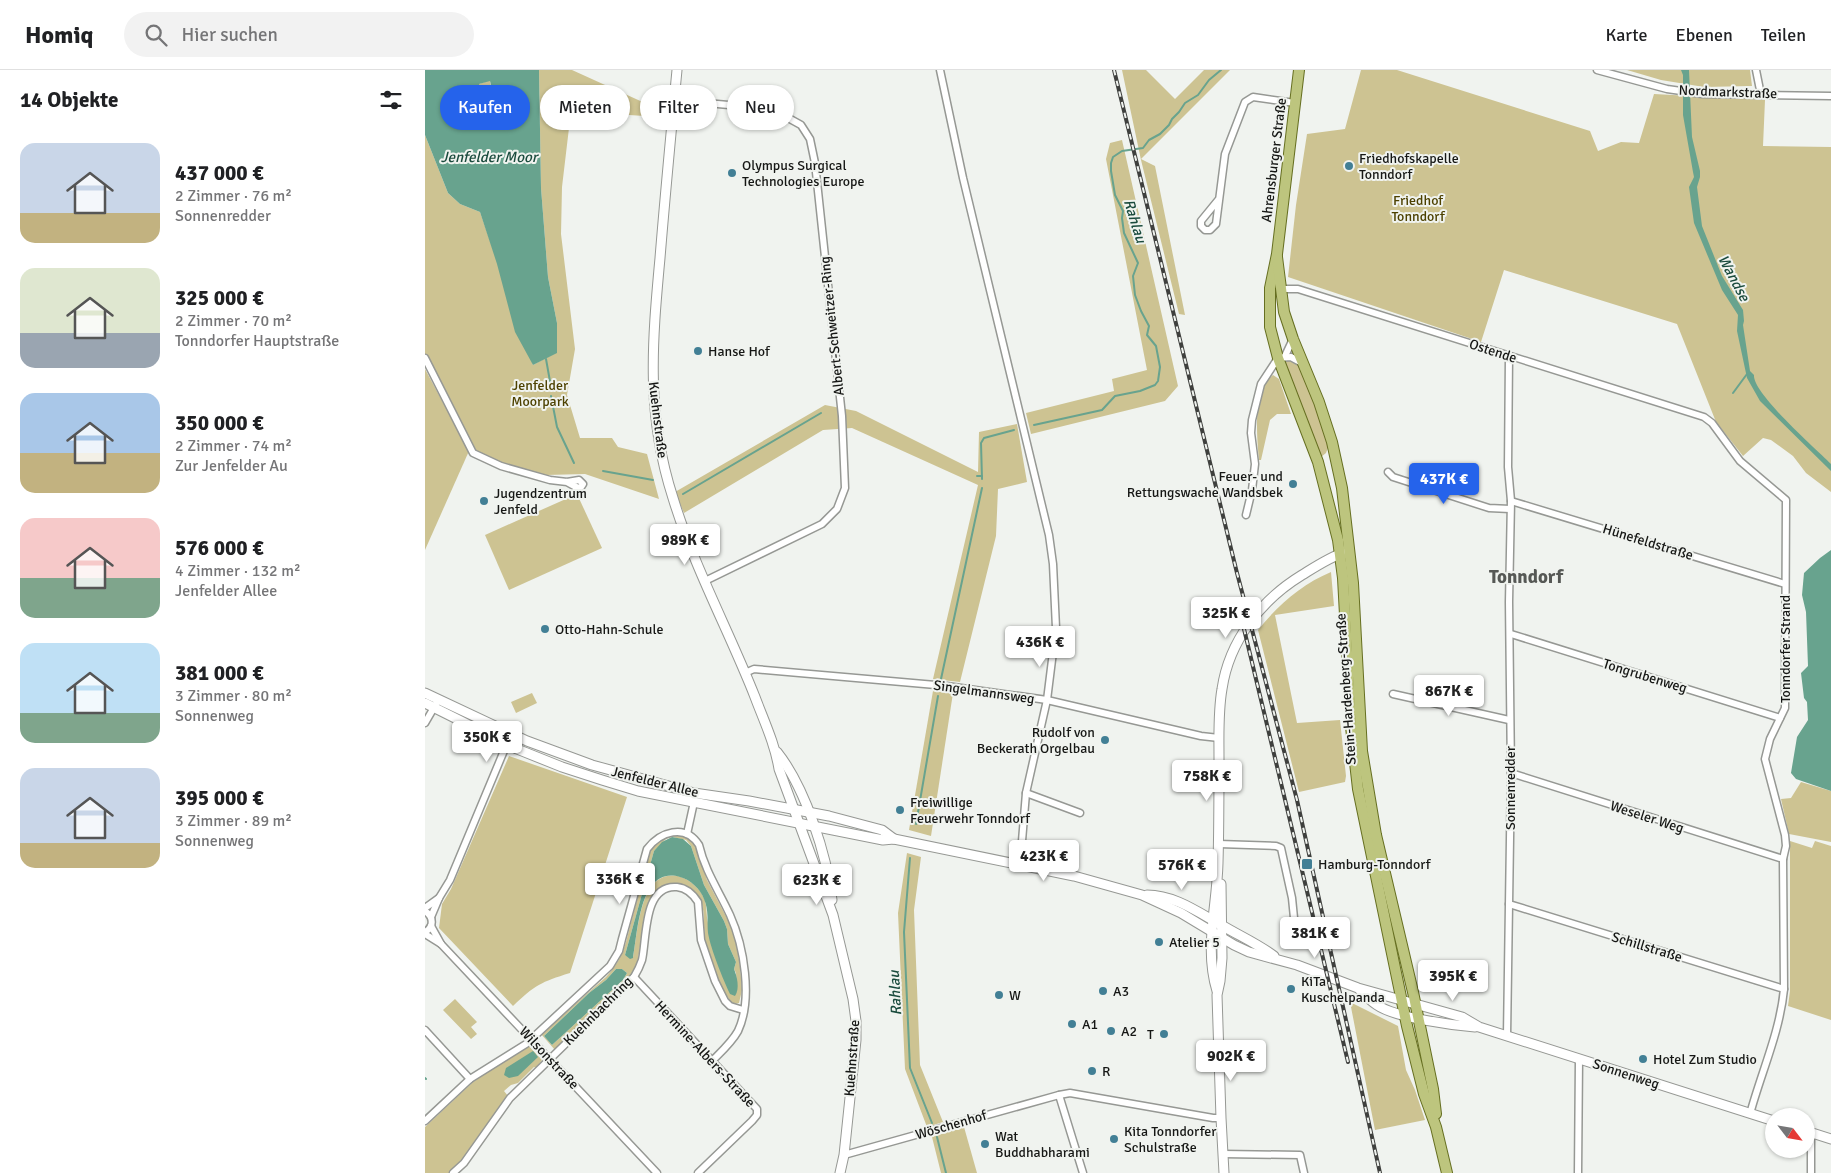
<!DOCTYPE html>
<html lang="de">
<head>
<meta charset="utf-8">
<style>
  :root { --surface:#fff; --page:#f2f2f2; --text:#202124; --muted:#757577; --line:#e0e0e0; --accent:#2563eb }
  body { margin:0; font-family:Signika,sans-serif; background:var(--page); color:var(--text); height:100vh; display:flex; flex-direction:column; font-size:19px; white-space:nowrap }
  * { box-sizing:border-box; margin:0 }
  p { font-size:16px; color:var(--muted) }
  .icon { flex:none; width:28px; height:28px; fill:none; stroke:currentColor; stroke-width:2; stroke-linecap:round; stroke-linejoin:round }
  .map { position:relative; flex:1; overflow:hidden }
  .details { display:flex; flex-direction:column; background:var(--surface); width:425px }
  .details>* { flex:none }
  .guide { position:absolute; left:15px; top:15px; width:475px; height:45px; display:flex; gap:10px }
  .needle { width:32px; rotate:121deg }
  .controls { position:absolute; left:1340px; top:1038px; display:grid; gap:10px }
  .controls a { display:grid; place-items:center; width:50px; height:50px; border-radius:50%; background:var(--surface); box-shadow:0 1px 4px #0004; font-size:25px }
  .price { position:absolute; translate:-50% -42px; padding:0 11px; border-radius:5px; background:#fff; color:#222; font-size:16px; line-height:32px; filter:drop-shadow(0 1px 2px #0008) }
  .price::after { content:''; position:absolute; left:50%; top:30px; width:15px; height:11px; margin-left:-8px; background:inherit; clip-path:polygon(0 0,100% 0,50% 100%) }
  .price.current { background:var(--accent); color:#fff }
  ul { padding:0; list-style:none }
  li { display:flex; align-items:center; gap:15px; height:125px; padding:0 20px }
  li span { display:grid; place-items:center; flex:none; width:140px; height:100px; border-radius:15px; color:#555 }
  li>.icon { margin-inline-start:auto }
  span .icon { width:60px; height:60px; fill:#fffc; stroke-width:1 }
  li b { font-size:21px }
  h2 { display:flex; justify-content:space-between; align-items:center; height:60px; padding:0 20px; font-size:21px }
  .pill { padding:0 18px; border-radius:22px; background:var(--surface); box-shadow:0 1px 4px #0004; font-size:18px; line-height:45px }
  .pill.current { background:var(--accent); color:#fff }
  header { display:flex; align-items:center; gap:30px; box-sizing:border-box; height:70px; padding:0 25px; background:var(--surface); border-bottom:1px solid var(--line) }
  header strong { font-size:24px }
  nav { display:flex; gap:28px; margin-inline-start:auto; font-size:18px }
  .search { width:350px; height:45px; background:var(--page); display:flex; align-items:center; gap:12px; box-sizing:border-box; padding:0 18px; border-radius:28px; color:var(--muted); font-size:19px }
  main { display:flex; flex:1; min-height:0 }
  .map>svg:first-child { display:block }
  .green { fill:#cdc392; fill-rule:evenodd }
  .water { fill:#68a38e; fill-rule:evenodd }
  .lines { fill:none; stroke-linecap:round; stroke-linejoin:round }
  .stream { stroke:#68a38e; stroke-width:2 }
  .street-casing { stroke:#969894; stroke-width:9 }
  .secondary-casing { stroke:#969894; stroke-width:11 }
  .primary-casing { stroke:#666f21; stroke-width:12 }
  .street { stroke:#fff; stroke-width:6 }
  .secondary { stroke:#fff; stroke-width:9 }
  .primary { stroke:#bdc57e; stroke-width:10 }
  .rail-casing { stroke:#3f403e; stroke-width:4 }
  .rail { stroke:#f0f3ef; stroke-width:2; stroke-dasharray:5.5; stroke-linecap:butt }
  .poi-dot { fill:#427f95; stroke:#f0f3ef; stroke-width:2 }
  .labels { text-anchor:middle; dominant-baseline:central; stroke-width:4; stroke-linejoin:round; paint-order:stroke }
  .street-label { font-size:14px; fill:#161715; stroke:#f0f3ef }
  .poi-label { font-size:14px; fill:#161715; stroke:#f0f3ef; text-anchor:start }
  .park-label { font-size:14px; fill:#4d4100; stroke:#f0f3ef }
  .water-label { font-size:15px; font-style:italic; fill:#1a4b3d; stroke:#f0f3ef }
  .district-label { font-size:19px; font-weight:bold; fill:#565855; stroke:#f0f3ef }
</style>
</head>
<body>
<header>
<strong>Homiq</strong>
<div class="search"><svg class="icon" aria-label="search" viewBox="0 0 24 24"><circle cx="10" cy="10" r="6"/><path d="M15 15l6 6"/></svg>Hier suchen</div>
<nav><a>Karte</a><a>Ebenen</a><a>Teilen</a></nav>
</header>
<main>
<section class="details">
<h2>14 Objekte<svg class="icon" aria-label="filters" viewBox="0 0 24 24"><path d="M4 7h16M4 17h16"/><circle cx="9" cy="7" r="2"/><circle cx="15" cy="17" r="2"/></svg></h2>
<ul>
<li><span style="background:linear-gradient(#c9d6e8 70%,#c2b280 0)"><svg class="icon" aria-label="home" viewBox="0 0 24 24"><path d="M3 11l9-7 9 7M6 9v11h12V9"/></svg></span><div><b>437 000 €</b><p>2 Zimmer · 76 m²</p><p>Sonnenredder</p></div></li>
<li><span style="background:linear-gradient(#dfe7d0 65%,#9aa5b1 0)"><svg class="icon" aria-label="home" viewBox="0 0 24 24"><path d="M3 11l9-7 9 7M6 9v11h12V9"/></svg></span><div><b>325 000 €</b><p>2 Zimmer · 70 m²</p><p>Tonndorfer Hauptstraße</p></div></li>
<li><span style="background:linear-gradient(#a9c7e8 60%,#c2b280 0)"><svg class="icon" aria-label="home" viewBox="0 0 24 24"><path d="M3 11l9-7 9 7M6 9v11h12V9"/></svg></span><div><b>350 000 €</b><p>2 Zimmer · 74 m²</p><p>Zur Jenfelder Au</p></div></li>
<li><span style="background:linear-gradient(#f6c9c9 60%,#7fa58c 0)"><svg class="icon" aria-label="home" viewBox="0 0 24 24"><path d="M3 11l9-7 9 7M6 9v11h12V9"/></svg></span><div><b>576 000 €</b><p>4 Zimmer · 132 m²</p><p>Jenfelder Allee</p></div></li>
<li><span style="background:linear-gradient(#bfe0f5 70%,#7fa58c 0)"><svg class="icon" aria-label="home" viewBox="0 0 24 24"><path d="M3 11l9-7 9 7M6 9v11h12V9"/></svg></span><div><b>381 000 €</b><p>3 Zimmer · 80 m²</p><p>Sonnenweg</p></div></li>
<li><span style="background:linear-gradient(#c9d6e8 75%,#c2b280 0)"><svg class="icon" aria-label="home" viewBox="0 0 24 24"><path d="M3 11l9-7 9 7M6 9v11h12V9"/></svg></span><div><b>395 000 €</b><p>3 Zimmer · 89 m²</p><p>Sonnenweg</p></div></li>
</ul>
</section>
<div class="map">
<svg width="1406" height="1103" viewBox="0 0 1406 1103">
  <rect width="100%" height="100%" fill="#f0f3ef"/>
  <g class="green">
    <polygon points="114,0 147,0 222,34 219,46 146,41 137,117 136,164 150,279 142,325 155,368 187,368 193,377 222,384 234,429 160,404 121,405 78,393 51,380 0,284 0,65 23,123 35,134 55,142 108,295 132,282 132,253 123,207 116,118"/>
    <polygon points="697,0 721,0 750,29 779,0 805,0 716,89 730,96 760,245 754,244 716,90"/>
    <polygon points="936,0 972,0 1165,61 1173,81 1196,72 1214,73 1229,24 1340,30 1338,76 1406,77 1406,422 1381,403 1368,386 1346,370 1338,368 1318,386 1291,352 1252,254 1079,200 1056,272 863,207 871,135 882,64 920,59"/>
    <polygon points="1202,0 1325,0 1327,16 1279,17 1236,10"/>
    <polygon points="65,10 67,30 57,35 51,31 49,26 53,22 54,14"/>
    <polygon points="697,70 753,316 740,331 606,364 601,343 689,321 687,309 722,300 681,89 685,73"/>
    <polygon points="865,289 872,293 885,323 904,375 901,383 896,387 858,292 861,290"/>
    <polygon points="0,299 44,381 0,480"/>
    <path d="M 848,305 L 854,309 L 866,344 L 852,344 L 845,350 L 836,390 L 834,390 C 832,368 827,320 848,305 Z"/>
    <polygon points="400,335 431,341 553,402 554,362 592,354 602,412 573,419 571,466 535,612 508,609 553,415 427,358 398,360 259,443 250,422"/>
    <polygon points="152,424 177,478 84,520 60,465"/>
    <path d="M 906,502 L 909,536 L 850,545 L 872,653 L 915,650 L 921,706 L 920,712 L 874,722 L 833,560 C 852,536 877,514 906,502 Z"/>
    <polygon points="508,621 528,623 506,766 484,760"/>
    <polygon points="107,623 112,633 91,643 86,632"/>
    <path d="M 84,686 L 202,727 L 145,903 C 116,912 110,915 88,936 L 14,858 L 17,834 L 26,819 Z"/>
    <polygon points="1376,712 1406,721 1406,772 1364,764 1356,729 1366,728"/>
    <path d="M 248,764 L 263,766 L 270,774 L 282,810 L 305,854 L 311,871 L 315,896 L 317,920 L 314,933 L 310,934 L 306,932 C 293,913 284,891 280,869 C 278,856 281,838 274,827 C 270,820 258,813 249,813 C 214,816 219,866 213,889 C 210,898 206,905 200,913 L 130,980 L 116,964 L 181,907 C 191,896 197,886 201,872 L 224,784 L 231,772 ZM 247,767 L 261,770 L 266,776 L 279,815 L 299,851 L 302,859 L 303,874 L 311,892 L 309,899 L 311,903 L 312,922 C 307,914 300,906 295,897 C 288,884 286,867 283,853 C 281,845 282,838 280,830 C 276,820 266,810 256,807 C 214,795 213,864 208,888 L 200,885 L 229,781 L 241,769 ZM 191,899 L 197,899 L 202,903 L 198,910 L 127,975 L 119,966 L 164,923 L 181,910 Z"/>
    <polygon points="1365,771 1387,778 1390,771 1406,776 1406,950 1363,936 1365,921"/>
    <polygon points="482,783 496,787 489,840 495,995 518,1052 502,1057 480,999 473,843"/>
    <polygon points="30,929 52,952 46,957 52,964 46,969 18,940"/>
    <polygon points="925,932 973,956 981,1000 990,1020 1000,1050 950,1060"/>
    <polygon points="103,975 117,990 111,998 109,997 93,1013 86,1015 79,1021 83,1026 36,1092 24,1103 0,1103 0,1057 48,1012"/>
    <polygon points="539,1057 552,1103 516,1103 507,1067"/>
  </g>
  <g class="water">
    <path d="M 0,0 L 114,0 L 116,118 L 123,207 L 132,253 L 132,283 L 108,295 L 90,262 L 72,194 L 55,142 L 35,134 L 23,123 L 0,65 ZM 65,11 C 67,17 65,23 67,30 L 57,35 L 51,31 L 49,26 L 55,19 L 54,14 Z"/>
    <path d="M 1256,0 L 1264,0 L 1267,67 L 1275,101 L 1275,107 L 1272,117 L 1277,156 L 1297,206 L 1318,240 L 1319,251 L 1318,255 L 1325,301 L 1329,305 C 1327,323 1391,379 1406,394 L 1406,401 L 1335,331 L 1322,308 L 1312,261 L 1313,245 L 1297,220 L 1269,153 L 1264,117 L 1269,107 L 1268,102 L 1258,45 L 1258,5 Z"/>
    <polygon points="1406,480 1406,721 1371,709 1366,703 1372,667 1383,650 1382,632 1379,628 1376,603 1383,596 1381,542 1377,525 1379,503 1395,488"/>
    <path d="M 247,767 L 258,769 L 266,776 L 279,815 L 299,851 L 302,859 L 303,874 L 311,892 L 309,899 C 312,906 315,919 310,926 L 305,924 C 298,909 286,880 283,863 C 282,852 284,840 279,829 C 276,820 265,809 255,807 C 214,795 213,864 208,888 L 205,889 L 200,885 L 229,781 L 237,772 Z"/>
    <polygon points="191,899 197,899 202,903 198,910 127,975 119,966 164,923 181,910"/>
    <polygon points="108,981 113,987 93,1006 84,1008 79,1005 81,998"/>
  </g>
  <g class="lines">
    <g class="stream">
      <polyline points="121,289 126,317"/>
      <polyline points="1308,323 1322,304"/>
      <polyline points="126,326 132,357 149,393"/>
      <polyline points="609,355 677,340 690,326 715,321 730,315 733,311 735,297 731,276 722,265 724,256 716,241 710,225 708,206 713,193 699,163 697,148 698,141 690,125 686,101 686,93 688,87 697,81 718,78 724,70 735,64 744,55 747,49 754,42 760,33 773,25 784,10 796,0"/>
      <polyline points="178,401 228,410"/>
      <polyline points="552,406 557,406"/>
      <polyline points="557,409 556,373 559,368 589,360"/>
      <polyline points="258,424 396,343"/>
      <polyline points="516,609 557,418"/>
      <polyline points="491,754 513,626"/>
      <polyline points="485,788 479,862 485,998 507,1053"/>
      <polyline points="0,1008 1,1009"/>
      <polyline points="512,1067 521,1103"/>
    </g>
    <defs>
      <g id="street">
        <polyline points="515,0 538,108 624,465 628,494 631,558 622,630 601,723 595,795"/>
        <polyline points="1172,0 1242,19 1277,24 1406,26"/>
        <polyline points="1331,0 1336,25"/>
        <polyline points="249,30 347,39 376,55 385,69 390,93 417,346 420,418 412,439 397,454 280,511"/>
        <polyline points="794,129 776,151 776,156 780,160 785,160 791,154 800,84 820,32 828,27 870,33"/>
        <path d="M 856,219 L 873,219 L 1279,347 L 1287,353 L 1315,391 L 1361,430 L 1360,638 L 1345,669 L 1340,689 L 1360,765 L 1361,776 L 1358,789 L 1359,919 C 1355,962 1336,1003 1325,1044"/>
        <polyline points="860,286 868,269"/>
        <polyline points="0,288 48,383 76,396 125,410 142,412 154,410 158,414 156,417 153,418 142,412"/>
        <polyline points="963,402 968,407 1064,438 1085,439"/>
        <polyline points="1086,431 1360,514"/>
        <polyline points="821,445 827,420 830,394 826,363 827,350 836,314 853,288 866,287 877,293"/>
        <polyline points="1086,564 1355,648"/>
        <polyline points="320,603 329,599 522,616 622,630 776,666 794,668"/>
        <polyline points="968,624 1084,650"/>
        <polyline points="0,653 11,634"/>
        <polyline points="1086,703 1358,789"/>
        <polyline points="601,723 655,743"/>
        <polyline points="262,764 269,732"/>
        <polyline points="794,774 851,776 856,778 867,828 871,868"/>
        <polyline points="1084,834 1359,919"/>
        <polyline points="0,838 14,828"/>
        <path d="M 0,841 C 9,847 9,857 0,862"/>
        <polyline points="6,847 14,828 25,810 86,664"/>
        <polyline points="6,856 16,874 232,1103"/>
        <polyline points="0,864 16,874"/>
        <polyline points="209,907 332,1039 332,1045 327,1051 273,1103"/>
        <polyline points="0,960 45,1009"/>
        <polyline points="1082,966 1086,703 1084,532 1086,431 1083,397 1084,286"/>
        <polyline points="634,1025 658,1103"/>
        <path d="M 0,1051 L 45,1009 L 101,974 L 185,896 L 194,881 L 197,869 L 222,779 C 235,762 260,753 274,775 C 280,801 294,821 305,845 C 319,876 328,929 313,961 C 307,972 296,982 288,990"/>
        <polyline points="798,1084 875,1085 879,1103"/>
        <polyline points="419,1085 634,1025 645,1023 788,1048 796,1048"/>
        <path d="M 28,1103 L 39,1093 L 85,1028 L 209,907 C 212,902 215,896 217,890 C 222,868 218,814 252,817 C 261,818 268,824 273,832 L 276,870 L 290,911 L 300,931 L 305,936 L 318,940"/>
        <polyline points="1153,1103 1154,989"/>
        <polyline points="1386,1103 1386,1062"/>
      </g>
      <g id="secondary">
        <path d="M 252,0 C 246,63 240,126 235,188 C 227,274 221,345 248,428 C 269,497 304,561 330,627 C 339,651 350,674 354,699 L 408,845 L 428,929 L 431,951 L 431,970 L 419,1085 L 415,1103"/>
        <polyline points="0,623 102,671 167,695 269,723 324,731 404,746 457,760 469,769"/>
        <polyline points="0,633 92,679 137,697 177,710 213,721 458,770 469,769 649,806 717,825 756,843 809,875 824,882 872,895 933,918 1037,947 1054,957 1349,1051"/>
        <path d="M 352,682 C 380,717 402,785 407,830"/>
        <polyline points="796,814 797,888 795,911 792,925 796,1048 799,1103"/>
        <path d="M 722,825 C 750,825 774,843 798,856 C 815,866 833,874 849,886"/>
        <path d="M 935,920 C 940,925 946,931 952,935 C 971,948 1027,955 1050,957"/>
        <path d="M 792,921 C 779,878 792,837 793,793 C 794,758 794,723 794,687 C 794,665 793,642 797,619 C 804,571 836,530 877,505 C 890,497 905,487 920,482"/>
        <polyline points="1381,1061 1406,1069"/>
      </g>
      <g id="primary">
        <polyline points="874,0 852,184 845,218 845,257 853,288 893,392 913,470 918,508 926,657 933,719 982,956 999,1024 1011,1057 1022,1103"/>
        <polyline points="852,187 859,242 868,269 894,332 907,372 917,418 928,513 937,681 951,765 988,922 1008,1019 1011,1044"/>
      </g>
    </defs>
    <use href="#street" class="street-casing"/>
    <use href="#secondary" class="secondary-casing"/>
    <use href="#primary" class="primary-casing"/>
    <use href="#street" class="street"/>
    <use href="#secondary" class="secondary"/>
    <use href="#primary" class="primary"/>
    <defs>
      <g id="rail">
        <polyline points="689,0 812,503 872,730 955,1103"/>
        <polyline points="819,559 923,992"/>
      </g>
    </defs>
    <use href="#rail" class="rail-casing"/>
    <use href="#rail" class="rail"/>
  </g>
  <g class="poi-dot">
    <circle cx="924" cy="96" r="5"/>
    <circle cx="307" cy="103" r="5"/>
    <circle cx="273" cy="281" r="5"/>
    <circle cx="868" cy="414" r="5"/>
    <circle cx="59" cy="431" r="5"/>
    <circle cx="120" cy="559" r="5"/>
    <circle cx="680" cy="670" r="5"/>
    <circle cx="475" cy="740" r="5"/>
    <rect x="876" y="788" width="12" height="12" rx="2.5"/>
    <circle cx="734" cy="872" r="5"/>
    <circle cx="866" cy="919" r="5"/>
    <circle cx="678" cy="921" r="5"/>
    <circle cx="574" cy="925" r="5"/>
    <circle cx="647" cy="954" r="5"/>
    <circle cx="686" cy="961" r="5"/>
    <circle cx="739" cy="964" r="5"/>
    <circle cx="1218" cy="989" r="5"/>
    <circle cx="667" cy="1001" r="5"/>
    <circle cx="689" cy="1069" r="5"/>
    <circle cx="560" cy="1074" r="5"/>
  </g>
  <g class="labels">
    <g class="street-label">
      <text transform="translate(1303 22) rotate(2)">Nordmarkstraße</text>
      <text transform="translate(849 90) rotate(-83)">Ahrensburger Straße</text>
      <text transform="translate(407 256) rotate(-96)">Albert-Schweitzer-Ring</text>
      <text transform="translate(1068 281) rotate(18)">Ostende</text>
      <text transform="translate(233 350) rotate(83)">Kuehnstraße</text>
      <text transform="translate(1223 472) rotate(17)">Hünefeldstraße</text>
      <text transform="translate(1360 579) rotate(-90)">Tonndorfer Strand</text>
      <text transform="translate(1220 606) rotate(17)">Tongrubenweg</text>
      <text transform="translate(921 619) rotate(-94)">Stein-Hardenberg-Straße</text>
      <text transform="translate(559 622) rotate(8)">Singelmannsweg</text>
      <text transform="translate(230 712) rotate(14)">Jenfelder Allee</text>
      <text transform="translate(1085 718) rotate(-90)">Sonnenredder</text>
      <text transform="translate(1222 747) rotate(18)">Weseler Weg</text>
      <text transform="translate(1222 877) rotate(17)">Schillstraße</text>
      <text transform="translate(173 941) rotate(-45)">Kuehnbachring</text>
      <text transform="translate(280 984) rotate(47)">Hermine-Albers-Straße</text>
      <text transform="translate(124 988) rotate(47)">Wilsonstraße</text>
      <text transform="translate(427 988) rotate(-86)">Kuehnstraße</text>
      <text transform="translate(1201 1004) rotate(18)">Sonnenweg</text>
      <text transform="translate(526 1055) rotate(-16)">Wöschenhof</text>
    </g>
    <g class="poi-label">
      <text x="934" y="88">Friedhofskapelle<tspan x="934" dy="16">Tonndorf</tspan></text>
      <text x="317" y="95">Olympus Surgical<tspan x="317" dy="16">Technologies Europe</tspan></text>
      <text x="283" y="281">Hanse Hof</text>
      <text x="858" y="406" text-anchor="end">Feuer- und<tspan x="858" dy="16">Rettungswache Wandsbek</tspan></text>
      <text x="69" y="423">Jugendzentrum<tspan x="69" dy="16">Jenfeld</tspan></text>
      <text x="130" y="559">Otto-Hahn-Schule</text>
      <text x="670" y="662" text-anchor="end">Rudolf von<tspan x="670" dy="16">Beckerath Orgelbau</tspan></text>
      <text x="485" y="732">Freiwillige<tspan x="485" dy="16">Feuerwehr Tonndorf</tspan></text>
      <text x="893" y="794">Hamburg-Tonndorf</text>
      <text x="744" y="872">Atelier 5</text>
      <text x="876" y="911">KiTa<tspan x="876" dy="16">Kuschelpanda</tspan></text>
      <text x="688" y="921">A3</text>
      <text x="584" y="925">W</text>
      <text x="657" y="954">A1</text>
      <text x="696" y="961">A2</text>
      <text x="729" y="964" text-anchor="end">T</text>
      <text x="1228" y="989">Hotel Zum Studio</text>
      <text x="677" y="1001">R</text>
      <text x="699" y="1061">Kita Tonndorfer<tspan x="699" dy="16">Schulstraße</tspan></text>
      <text x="570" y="1066">Wat<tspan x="570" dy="16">Buddhabharami</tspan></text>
    </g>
    <g class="park-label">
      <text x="993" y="130">Friedhof<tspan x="993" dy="16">Tonndorf</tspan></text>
      <text x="115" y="315">Jenfelder<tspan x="115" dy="16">Moorpark</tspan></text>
    </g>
    <g class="water-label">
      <text x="64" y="87">Jenfelder Moor</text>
      <text transform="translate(710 151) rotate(73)">Rahlau</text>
      <text transform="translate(1309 208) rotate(62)">Wandse</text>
      <text transform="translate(470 923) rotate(-93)">Rahlau</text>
    </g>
    <g class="district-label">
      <text x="1101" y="507">Tonndorf</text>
    </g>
  </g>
</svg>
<div class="controls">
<a><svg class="needle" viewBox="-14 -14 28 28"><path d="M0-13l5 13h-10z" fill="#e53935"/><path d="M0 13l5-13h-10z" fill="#757577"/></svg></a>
</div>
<b class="price current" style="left:1019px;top:435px">437K €</b>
<b class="price" style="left:260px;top:496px">989K €</b>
<b class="price" style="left:801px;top:569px">325K €</b>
<b class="price" style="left:615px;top:598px">436K €</b>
<b class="price" style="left:1024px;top:647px">867K €</b>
<b class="price" style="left:62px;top:693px">350K €</b>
<b class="price" style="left:782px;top:732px">758K €</b>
<b class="price" style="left:619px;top:812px">423K €</b>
<b class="price" style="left:757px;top:821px">576K €</b>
<b class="price" style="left:195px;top:835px">336K €</b>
<b class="price" style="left:392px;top:836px">623K €</b>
<b class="price" style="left:890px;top:889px">381K €</b>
<b class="price" style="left:1028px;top:932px">395K €</b>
<b class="price" style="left:806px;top:1012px">902K €</b>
<div class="guide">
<a class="pill current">Kaufen</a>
<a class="pill">Mieten</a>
<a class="pill">Filter</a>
<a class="pill">Neu</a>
</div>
</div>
</main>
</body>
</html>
